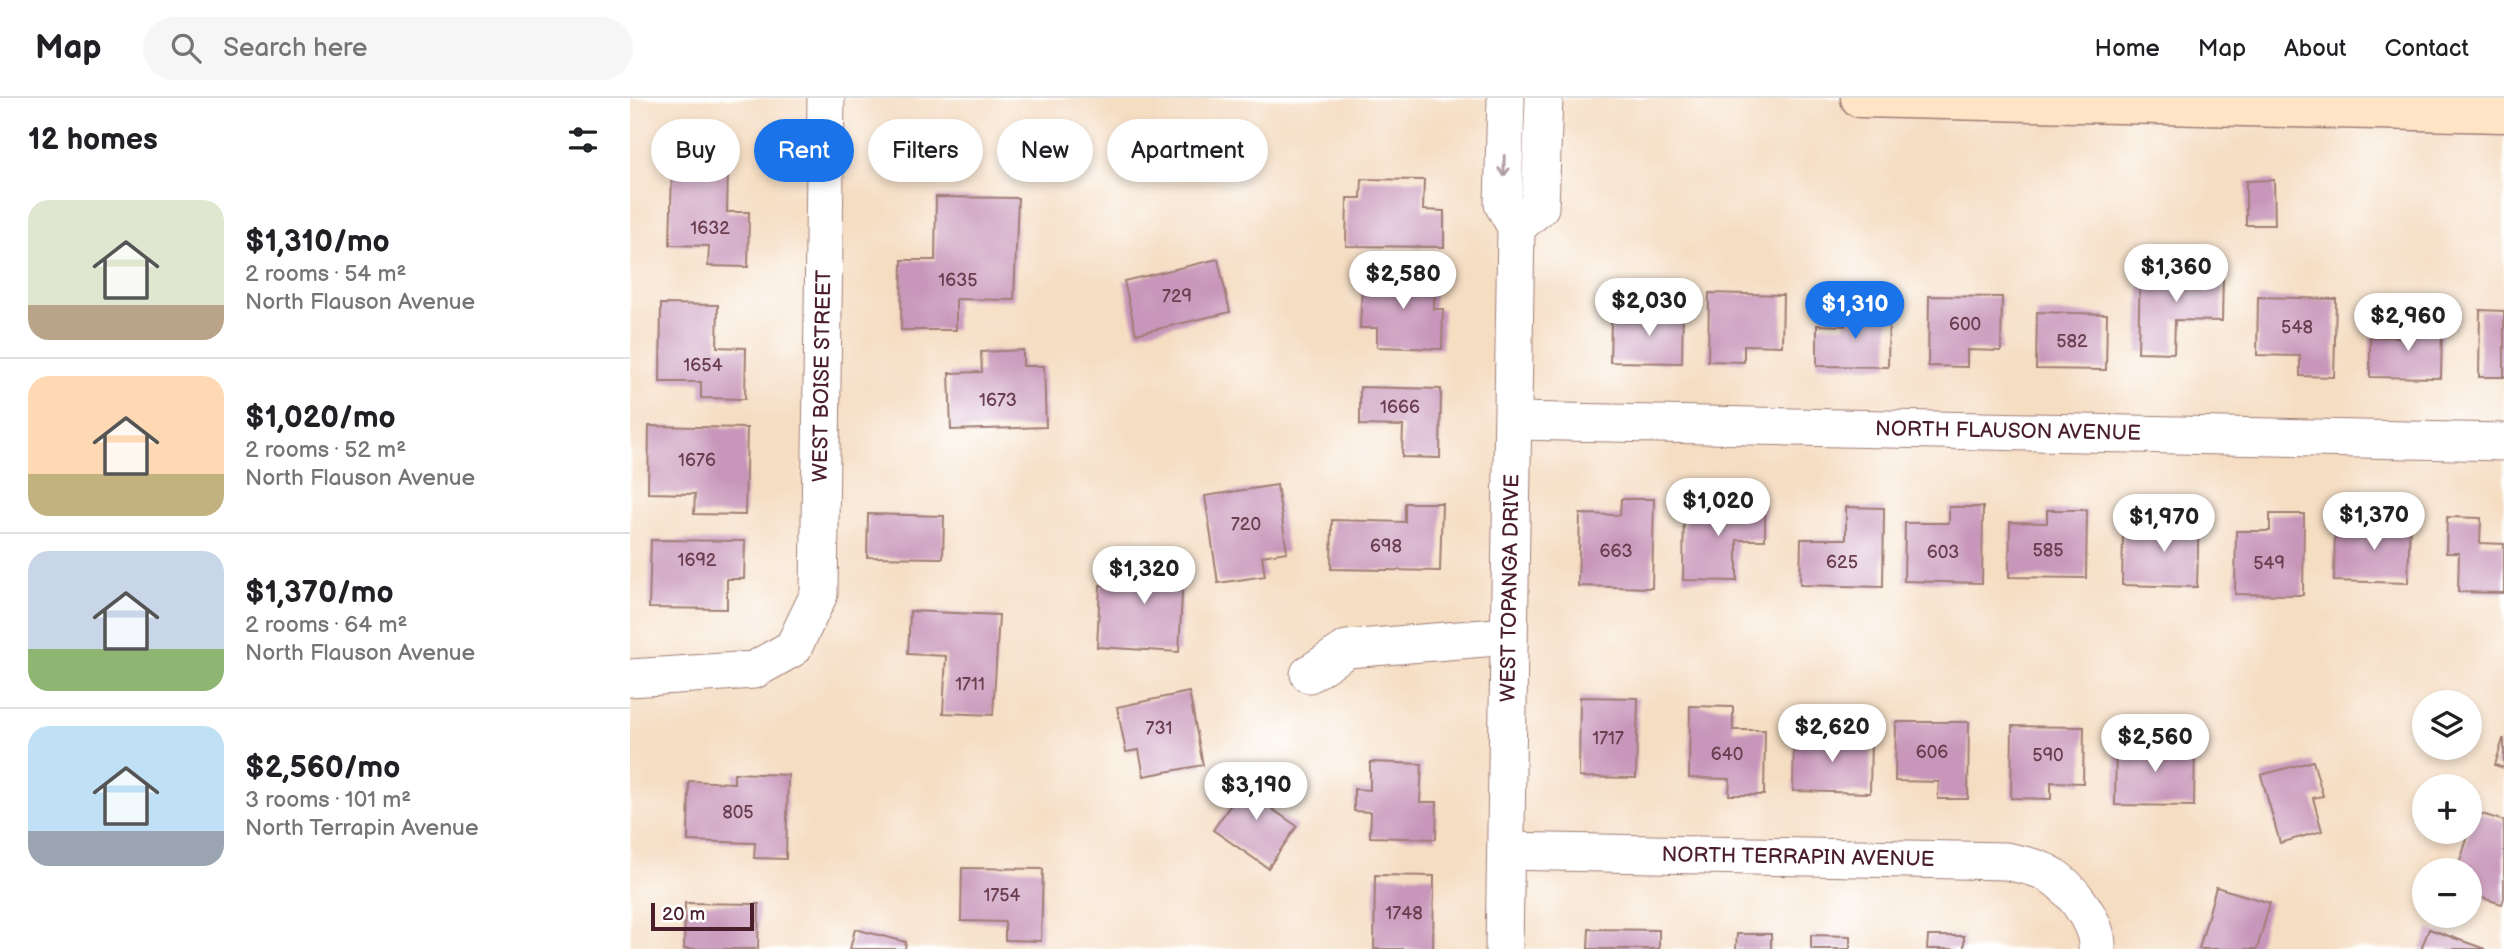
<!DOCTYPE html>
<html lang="en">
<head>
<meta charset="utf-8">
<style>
  :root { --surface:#fff; --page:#f6f6f6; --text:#202124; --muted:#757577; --line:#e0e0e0; --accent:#1a73e8 }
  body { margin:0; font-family:"Balsamiq Sans",sans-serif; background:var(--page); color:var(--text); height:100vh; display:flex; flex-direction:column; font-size:26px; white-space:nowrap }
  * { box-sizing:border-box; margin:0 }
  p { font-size:23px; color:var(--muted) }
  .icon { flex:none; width:38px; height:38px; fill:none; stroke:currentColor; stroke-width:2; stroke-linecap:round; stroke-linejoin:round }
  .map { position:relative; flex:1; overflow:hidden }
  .side { display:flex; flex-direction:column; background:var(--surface); width:630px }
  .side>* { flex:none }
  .hud { position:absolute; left:21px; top:21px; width:665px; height:63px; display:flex; gap:14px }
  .controls { position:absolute; left:1782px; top:592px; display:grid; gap:14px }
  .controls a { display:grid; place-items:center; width:70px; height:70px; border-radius:50%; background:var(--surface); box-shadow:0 4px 10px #0003; font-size:35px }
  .scale { position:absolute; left:21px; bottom:18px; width:103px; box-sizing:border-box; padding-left:7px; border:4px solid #4a1f2b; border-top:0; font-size:19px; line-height:24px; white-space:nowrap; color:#4a1f2b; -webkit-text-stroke:5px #fff; paint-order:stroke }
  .price { position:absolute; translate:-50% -60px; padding:0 16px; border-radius:24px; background:#fff; color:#222; font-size:23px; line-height:46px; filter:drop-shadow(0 2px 4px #0008) }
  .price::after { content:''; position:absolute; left:50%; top:42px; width:21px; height:16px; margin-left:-10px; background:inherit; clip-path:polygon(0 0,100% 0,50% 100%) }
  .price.active { background:var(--accent); color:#fff }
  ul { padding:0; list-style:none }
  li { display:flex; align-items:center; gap:21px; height:175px; padding:0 28px }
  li+li { border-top:2px solid var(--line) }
  li span { display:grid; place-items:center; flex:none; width:196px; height:140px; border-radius:21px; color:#555 }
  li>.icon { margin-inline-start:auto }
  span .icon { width:84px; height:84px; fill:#fffc; stroke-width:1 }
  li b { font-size:30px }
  h2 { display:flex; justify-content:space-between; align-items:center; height:84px; padding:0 28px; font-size:30px }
  .chip { padding:0 24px; border-radius:32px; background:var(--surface); box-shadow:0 4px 10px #0003; font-size:24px; line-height:63px }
  .chip.active { background:var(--accent); color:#fff }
  header { display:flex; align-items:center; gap:42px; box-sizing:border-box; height:98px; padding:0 35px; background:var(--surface); border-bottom:2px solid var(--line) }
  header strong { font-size:33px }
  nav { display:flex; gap:38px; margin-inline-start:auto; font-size:24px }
  .search { width:490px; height:63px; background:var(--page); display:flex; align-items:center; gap:18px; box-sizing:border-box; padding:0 24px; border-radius:38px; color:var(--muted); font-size:26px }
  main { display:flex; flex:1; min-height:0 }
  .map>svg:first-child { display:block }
  .building { fill:#c896ba }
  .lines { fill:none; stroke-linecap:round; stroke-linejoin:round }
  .street-casing { stroke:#a07e76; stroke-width:39 }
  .secondary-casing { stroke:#a07e76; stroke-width:41 }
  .street { stroke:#fff; stroke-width:37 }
  .secondary { stroke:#ffe4c6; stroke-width:38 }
  .oneway { stroke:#ae9aa0 }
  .labels { text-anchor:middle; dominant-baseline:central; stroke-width:5; stroke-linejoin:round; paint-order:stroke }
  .number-label { font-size:18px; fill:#6a3d4f }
  .street-label { font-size:21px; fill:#4a1f2b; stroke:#fff }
</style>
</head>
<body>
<header>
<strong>Map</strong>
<div class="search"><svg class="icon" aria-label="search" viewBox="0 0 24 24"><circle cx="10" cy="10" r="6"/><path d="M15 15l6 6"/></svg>Search here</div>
<nav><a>Home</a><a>Map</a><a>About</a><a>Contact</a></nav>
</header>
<main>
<section class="side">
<h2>12 homes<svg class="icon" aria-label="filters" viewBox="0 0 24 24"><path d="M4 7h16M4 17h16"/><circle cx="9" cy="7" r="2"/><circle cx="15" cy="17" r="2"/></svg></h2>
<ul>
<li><span style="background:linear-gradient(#dfe7d0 75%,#b9a48a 0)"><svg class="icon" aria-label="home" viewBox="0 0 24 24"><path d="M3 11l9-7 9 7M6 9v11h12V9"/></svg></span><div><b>$1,310/mo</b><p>2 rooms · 54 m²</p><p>North Flauson Avenue</p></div></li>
<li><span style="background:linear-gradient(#ffd9b3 70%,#c2b280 0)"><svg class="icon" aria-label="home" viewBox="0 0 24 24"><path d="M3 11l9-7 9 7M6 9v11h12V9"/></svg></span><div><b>$1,020/mo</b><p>2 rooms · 52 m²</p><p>North Flauson Avenue</p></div></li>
<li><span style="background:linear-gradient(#c9d6e8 70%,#8fb573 0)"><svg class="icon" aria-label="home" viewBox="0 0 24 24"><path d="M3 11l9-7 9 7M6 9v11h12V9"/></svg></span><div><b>$1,370/mo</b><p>2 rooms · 64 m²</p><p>North Flauson Avenue</p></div></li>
<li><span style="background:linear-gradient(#bfe0f5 75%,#9aa5b1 0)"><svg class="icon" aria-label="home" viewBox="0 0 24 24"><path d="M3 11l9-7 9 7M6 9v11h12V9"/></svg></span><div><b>$2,560/mo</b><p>3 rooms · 101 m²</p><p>North Terrapin Avenue</p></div></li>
</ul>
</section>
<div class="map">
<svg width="1874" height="851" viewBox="0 0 1874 851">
  <rect width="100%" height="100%" fill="#fff"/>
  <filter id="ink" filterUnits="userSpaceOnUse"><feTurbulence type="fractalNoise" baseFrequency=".0143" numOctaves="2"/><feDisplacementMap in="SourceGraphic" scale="14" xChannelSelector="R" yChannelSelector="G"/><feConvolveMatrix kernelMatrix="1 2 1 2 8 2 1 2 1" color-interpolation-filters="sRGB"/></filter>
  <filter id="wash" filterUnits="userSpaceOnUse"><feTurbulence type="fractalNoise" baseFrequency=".00686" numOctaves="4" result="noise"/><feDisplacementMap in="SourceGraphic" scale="28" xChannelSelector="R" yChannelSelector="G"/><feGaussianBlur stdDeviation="1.57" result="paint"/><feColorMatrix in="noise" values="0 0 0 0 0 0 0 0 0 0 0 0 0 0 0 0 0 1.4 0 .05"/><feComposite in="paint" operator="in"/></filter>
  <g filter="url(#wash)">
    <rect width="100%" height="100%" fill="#f5ddc2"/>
    <g id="blocks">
      <g class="building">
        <polygon points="42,72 98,72 97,114 119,114 118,169 78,168 79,148 40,147"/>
        <polygon points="732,81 794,82 793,112 814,113 814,149 716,148 717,100 731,100"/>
        <polygon points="1644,82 1645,127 1616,127 1616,83"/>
        <polygon points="306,99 388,100 384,202 326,201 326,232 271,232 272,162 305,162"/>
        <polygon points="588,161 600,214 506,236 494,183"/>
        <polygon points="1510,172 1593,173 1592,223 1545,222 1544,255 1508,254"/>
        <polygon points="748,173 805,174 804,211 813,211 812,251 747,249 747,230 730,230 732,189 748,190"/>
        <polygon points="1079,195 1153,197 1152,248 1114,247 1114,264 1078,263"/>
        <polygon points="1299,198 1372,199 1371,253 1337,252 1337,269 1298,268"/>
        <polygon points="1628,199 1706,201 1704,279 1670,278 1670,258 1627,257"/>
        <polygon points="31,206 88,207 87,249 116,250 115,301 71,300 71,284 30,284"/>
        <polygon points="1009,210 1053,210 1052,265 980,264 981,224 1009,224"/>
        <polygon points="1850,212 1874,213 1874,279 1849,279"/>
        <polygon points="1216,213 1259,214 1258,269 1187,268 1187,227 1215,228"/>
        <polygon points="1407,214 1477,216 1476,272 1406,271"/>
        <polygon points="1769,225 1812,226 1811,280 1740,279 1740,239 1768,239"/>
        <polygon points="393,252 393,268 414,268 416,329 321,332 319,275 352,274 351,254"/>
        <polygon points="730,289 811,291 810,360 772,359 773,328 730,327"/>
        <polygon points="19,328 117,330 115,417 64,416 65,396 18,395"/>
        <polygon points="647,387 657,454 632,458 635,478 588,485 575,398"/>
        <polygon points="991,401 1024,401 1022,490 948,488 950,416 990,417"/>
        <polygon points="775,405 812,405 810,473 701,471 702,422 775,424"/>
        <polygon points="1054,405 1135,407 1135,442 1107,442 1107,483 1053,482"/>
        <polygon points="1216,409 1254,410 1253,489 1170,487 1171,441 1216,441"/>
        <polygon points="1319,409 1353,409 1352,485 1274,483 1275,425 1319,425"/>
        <polygon points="1417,412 1457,412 1456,480 1379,479 1380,424 1417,425"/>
        <polygon points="1535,414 1569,414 1567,489 1492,487 1493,437 1534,438"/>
        <polygon points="238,416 314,418 313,460 237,459"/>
        <polygon points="1640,416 1674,416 1673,497 1605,496 1606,433 1640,433"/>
        <polygon points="1743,417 1780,418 1778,485 1704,483 1705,431 1743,431"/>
        <polygon points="1817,419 1851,420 1850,445 1874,446 1874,495 1828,494 1829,455 1816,455"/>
        <polygon points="21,442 115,443 114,481 97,481 97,511 19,510"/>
        <polygon points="502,455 554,458 549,554 467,549 470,487 500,489"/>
        <polygon points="280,513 369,517 363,617 313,615 316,558 278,556"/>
        <polygon points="559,594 573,667 514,678 509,652 496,654 487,609"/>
        <polygon points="950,599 1008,600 1006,680 949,679"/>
        <polygon points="1060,608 1103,609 1103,632 1135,632 1134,697 1099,697 1100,681 1059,680"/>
        <polygon points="1266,624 1339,624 1338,701 1308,701 1309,684 1265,683"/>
        <polygon points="1382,628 1454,629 1453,685 1421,684 1421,701 1381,700"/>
        <polygon points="1164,637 1241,639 1240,695 1163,693"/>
        <polygon points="1873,641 1874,641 1874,670 1865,667"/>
        <polygon points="1486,643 1565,644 1564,708 1485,707"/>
        <polygon points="1683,663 1693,698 1683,700 1692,733 1650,745 1631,677"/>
        <polygon points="740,664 792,666 790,704 807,704 806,741 740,739 741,714 724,713 724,691 740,692"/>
        <polygon points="104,675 158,677 156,761 124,760 125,745 58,743 59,683 104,685"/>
        <polygon points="623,675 652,695 642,711 667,728 638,770 583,732"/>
        <polygon points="1846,714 1874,723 1874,800 1872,806 1839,796 1839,772 1827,772"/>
        <polygon points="332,770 413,771 411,843 375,842 375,824 331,823"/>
        <polygon points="745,777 804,778 803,851 744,851"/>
        <polygon points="1586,789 1640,805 1627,851 1569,851"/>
        <polygon points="55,805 129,806 128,851 54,851"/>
        <polygon points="225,831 276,844 275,851 220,851"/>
        <polygon points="959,831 1029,832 1029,851 958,851"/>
        <polygon points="1799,831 1855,851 1791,851"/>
        <polygon points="1107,836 1141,836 1141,851 1106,851"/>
        <polygon points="1181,837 1220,838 1220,851 1181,851"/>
        <polygon points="1298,838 1334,838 1334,851 1297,851"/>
      </g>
    </g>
  </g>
  <g filter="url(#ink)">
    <use href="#blocks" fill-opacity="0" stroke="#a07e76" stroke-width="2"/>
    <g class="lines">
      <defs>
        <g id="street">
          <polyline points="876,0 873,106 886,129 910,109 914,0"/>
          <polyline points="883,323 1874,344"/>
          <polyline points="679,576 717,551 879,538"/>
          <polyline points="0,580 124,572 163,550 189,496 196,0"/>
          <path d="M 876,753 L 1376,763 C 1388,766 1402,768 1413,773 C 1438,783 1469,825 1467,851"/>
          <polyline points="874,851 886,129"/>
        </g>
        <polyline id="secondary" points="1230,0 1874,15"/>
      </defs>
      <use href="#street" class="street-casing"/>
      <use href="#secondary" class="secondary-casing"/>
      <use href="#street" class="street"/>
      <use href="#secondary" class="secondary"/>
    </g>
    <defs><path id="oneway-shaft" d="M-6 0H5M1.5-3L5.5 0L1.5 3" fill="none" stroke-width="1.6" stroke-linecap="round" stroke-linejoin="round" transform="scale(1.75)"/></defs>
    <use class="oneway" href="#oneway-shaft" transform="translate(874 68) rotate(91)"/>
  </g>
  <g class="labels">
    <g class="number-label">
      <text x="80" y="130">1632</text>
      <text x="328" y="182">1635</text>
      <text x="547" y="198">729</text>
      <text x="1335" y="226">600</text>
      <text x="1667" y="229">548</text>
      <text x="1442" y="243">582</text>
      <text x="73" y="267">1654</text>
      <text x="368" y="302">1673</text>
      <text x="770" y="309">1666</text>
      <text x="67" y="362">1676</text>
      <text x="616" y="426">720</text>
      <text x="756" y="448">698</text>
      <text x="1418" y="452">585</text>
      <text x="986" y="453">663</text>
      <text x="1313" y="454">603</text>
      <text x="67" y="462">1692</text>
      <text x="1212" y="464">625</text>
      <text x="1639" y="465">549</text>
      <text x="340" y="586">1711</text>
      <text x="529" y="630">731</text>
      <text x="978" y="640">1717</text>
      <text x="1302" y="654">606</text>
      <text x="1097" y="656">640</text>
      <text x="1418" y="657">590</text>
      <text x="108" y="714">805</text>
      <text x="372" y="797">1754</text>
      <text x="774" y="815">1748</text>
    </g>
    <g class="street-label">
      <text transform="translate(192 278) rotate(-89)">WEST BOISE STREET</text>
      <text transform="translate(1378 333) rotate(1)">NORTH FLAUSON AVENUE</text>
      <text transform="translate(880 490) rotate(-89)">WEST TOPANGA DRIVE</text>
      <text transform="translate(1168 759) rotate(1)">NORTH TERRAPIN AVENUE</text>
    </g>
  </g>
</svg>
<div class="controls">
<a><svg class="icon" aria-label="layers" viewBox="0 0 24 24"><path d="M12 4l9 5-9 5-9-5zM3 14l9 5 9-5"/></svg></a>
<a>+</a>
<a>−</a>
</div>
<div class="scale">20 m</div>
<b class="price" style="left:1546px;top:206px">$1,360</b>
<b class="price" style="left:773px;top:213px">$2,580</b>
<b class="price" style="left:1019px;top:240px">$2,030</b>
<b class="price active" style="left:1225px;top:243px">$1,310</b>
<b class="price" style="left:1778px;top:255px">$2,960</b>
<b class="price" style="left:1088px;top:440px">$1,020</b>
<b class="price" style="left:1744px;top:454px">$1,370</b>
<b class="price" style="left:1534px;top:456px">$1,970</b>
<b class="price" style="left:514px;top:508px">$1,320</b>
<b class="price" style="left:1202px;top:666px">$2,620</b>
<b class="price" style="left:1525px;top:676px">$2,560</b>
<b class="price" style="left:626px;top:724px">$3,190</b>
<div class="hud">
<a class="chip">Buy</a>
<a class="chip active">Rent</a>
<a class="chip">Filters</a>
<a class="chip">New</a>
<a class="chip">Apartment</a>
</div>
</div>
</main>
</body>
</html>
